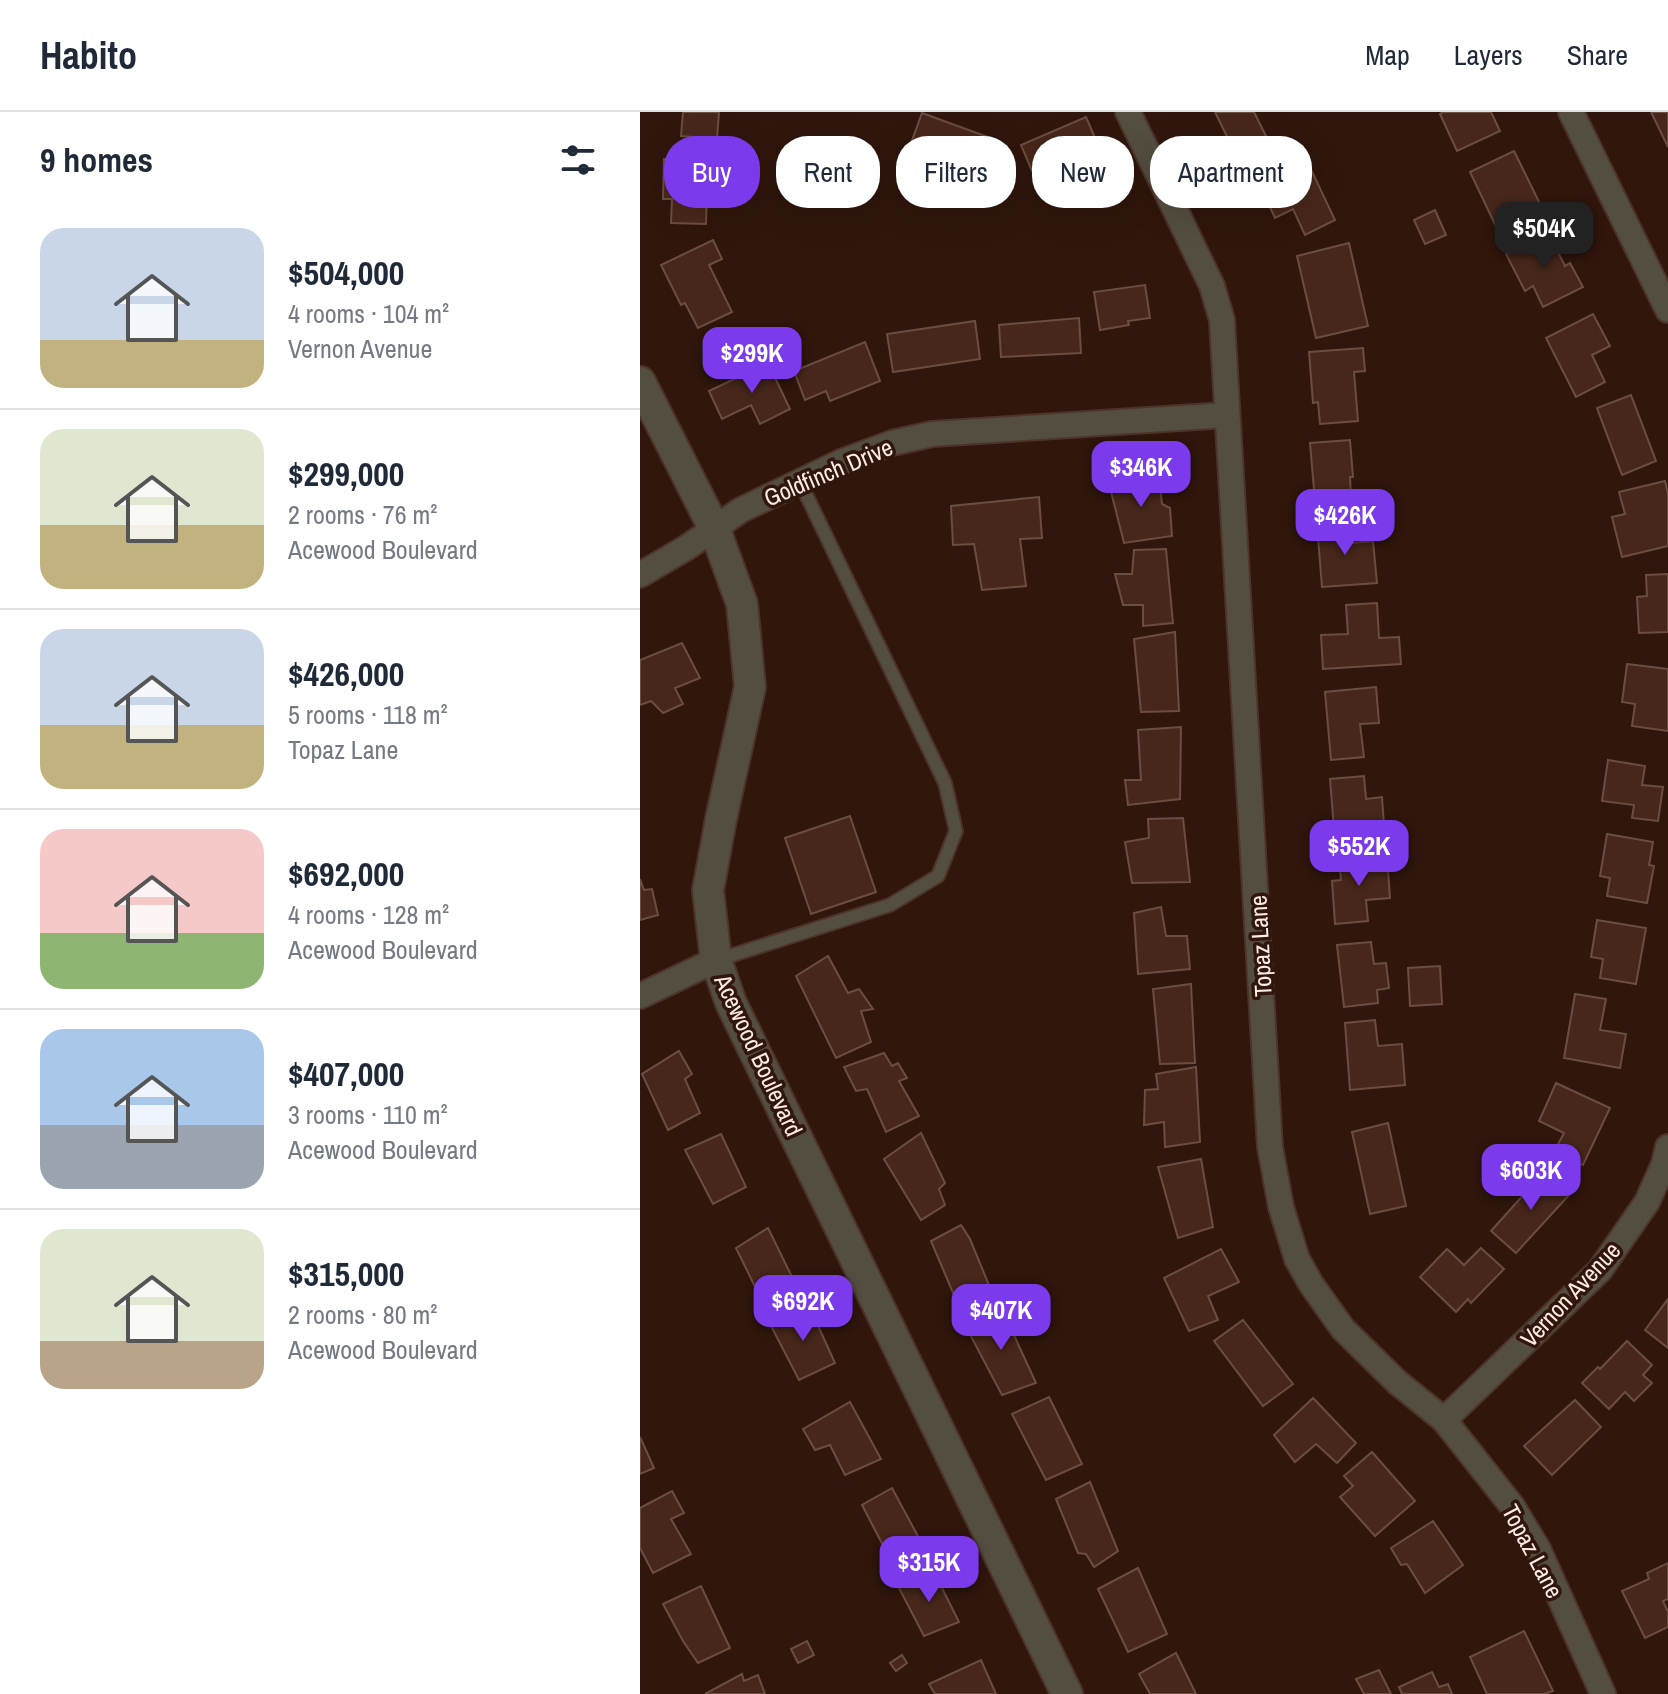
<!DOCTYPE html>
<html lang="en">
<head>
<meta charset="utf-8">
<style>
  :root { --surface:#fff; --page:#f6f6f7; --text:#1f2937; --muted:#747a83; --line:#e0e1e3; --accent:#7c3aed }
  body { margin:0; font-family:"Archivo Narrow",sans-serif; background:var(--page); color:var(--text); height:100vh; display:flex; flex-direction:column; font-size:30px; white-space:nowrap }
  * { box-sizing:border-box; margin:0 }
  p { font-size:26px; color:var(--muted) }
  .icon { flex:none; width:44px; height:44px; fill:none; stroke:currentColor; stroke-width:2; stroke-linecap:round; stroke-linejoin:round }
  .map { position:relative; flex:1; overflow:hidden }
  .sheet { display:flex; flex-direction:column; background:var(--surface); width:640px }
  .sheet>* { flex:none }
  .banner { position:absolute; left:24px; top:24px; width:760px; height:72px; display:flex; gap:16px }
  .price { position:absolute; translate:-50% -68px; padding:0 18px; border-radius:16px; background:var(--accent); color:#fff; font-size:26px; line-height:52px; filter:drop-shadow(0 2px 4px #0008) }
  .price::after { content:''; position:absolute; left:50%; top:48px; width:24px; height:18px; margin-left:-12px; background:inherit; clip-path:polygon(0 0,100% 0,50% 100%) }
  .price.on { background:#222; color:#fff }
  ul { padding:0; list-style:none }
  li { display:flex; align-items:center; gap:24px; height:200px; padding:0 40px }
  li+li { border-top:2px solid var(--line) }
  li span { display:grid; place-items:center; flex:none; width:224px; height:160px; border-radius:24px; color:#555 }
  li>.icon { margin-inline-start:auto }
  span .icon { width:96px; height:96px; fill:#fffc; stroke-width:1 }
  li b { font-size:34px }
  h2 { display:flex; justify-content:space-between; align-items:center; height:96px; padding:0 40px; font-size:34px }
  .chip { padding:0 28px; border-radius:32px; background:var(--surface); box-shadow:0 8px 32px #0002; font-size:28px; line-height:72px }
  .chip.on { background:var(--accent); color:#fff }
  header { display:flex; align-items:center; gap:48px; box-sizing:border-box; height:112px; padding:0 40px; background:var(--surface); border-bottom:2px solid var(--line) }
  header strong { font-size:38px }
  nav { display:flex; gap:44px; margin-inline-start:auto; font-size:28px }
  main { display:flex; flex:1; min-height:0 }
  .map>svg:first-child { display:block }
  .building { fill:#47271b; stroke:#6c4d41; stroke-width:2 }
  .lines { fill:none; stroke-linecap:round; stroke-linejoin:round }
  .service-casing { stroke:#4d342a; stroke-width:16 }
  .minor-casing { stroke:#4d342a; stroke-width:28 }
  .tertiary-casing { stroke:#4d342a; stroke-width:34 }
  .service { stroke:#544e40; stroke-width:12 }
  .minor { stroke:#544e40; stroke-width:24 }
  .tertiary { stroke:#544e40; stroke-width:30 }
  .labels { text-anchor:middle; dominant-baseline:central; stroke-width:7; stroke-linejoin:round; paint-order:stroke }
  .street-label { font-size:24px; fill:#feebe4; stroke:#30160c }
</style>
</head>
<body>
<header>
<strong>Habito</strong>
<nav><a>Map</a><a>Layers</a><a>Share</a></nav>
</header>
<main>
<section class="sheet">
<h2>9 homes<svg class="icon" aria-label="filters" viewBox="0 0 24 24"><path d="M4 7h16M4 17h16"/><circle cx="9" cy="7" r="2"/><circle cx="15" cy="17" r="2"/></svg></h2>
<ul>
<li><span style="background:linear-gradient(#c9d6e8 70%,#c2b280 0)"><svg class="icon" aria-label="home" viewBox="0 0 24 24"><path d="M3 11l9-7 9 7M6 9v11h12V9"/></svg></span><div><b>$504,000</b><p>4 rooms · 104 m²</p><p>Vernon Avenue</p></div></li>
<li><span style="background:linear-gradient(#dfe7d0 60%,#c2b280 0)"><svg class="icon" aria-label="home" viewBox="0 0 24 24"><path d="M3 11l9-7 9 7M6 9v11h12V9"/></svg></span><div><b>$299,000</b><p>2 rooms · 76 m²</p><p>Acewood Boulevard</p></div></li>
<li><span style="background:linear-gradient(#c9d6e8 60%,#c2b280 0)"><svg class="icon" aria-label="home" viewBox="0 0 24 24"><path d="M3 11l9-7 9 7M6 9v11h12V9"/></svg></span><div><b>$426,000</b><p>5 rooms · 118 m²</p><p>Topaz Lane</p></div></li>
<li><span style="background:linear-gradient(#f6c9c9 65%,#8fb573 0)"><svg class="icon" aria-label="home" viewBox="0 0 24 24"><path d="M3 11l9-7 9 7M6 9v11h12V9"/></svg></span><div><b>$692,000</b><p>4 rooms · 128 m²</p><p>Acewood Boulevard</p></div></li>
<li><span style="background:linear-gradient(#a9c7e8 60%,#9aa5b1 0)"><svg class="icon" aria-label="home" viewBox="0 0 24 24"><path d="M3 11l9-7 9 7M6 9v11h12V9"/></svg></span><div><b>$407,000</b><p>3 rooms · 110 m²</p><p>Acewood Boulevard</p></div></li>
<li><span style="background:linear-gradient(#dfe7d0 70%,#b9a48a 0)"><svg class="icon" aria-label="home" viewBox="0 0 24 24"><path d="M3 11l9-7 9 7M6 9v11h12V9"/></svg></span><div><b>$315,000</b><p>2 rooms · 80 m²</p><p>Acewood Boulevard</p></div></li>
</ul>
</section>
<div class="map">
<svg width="1028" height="1582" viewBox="0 0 1028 1582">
  <rect width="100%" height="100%" fill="#30160c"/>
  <g class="building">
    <polygon points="43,0 79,0 77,27 41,24"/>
    <polygon points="575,0 614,0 626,24 594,39"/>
    <polygon points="803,0 851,0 860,19 817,39 800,2"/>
    <polygon points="1011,0 1028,0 1028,35"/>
    <polygon points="282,1 359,29 347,63 270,34"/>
    <polygon points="446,5 462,42 424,59 419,47 392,59 381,33"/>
    <polygon points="874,39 905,102 860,123 830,60"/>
    <polygon points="24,47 68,48 66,112 31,111 32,87 23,87"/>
    <polygon points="668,51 695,108 665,123 653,97 635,106 620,74"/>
    <polygon points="795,98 806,123 785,132 774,108"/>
    <polygon points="908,120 925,154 930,151 943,175 903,195 893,174 885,179 866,142"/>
    <polygon points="73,128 82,147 69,153 92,200 58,216 45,191 41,193 21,153"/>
    <polygon points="709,131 728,214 676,226 657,144"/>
    <polygon points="505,173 510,206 488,209 489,213 460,218 454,180"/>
    <polygon points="953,202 970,234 952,243 965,270 936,285 906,226"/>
    <polygon points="439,206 441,241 361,245 359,213"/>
    <polygon points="335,209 340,247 253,260 247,222"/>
    <polygon points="225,230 240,269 190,289 186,279 165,288 154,259"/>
    <polygon points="723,236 725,259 714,260 718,309 680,312 678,290 673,291 669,240"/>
    <polygon points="128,251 150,297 120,312 111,293 82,307 69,279"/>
    <polygon points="991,283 1016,349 982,363 957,296"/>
    <polygon points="710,328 713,365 710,365 711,386 675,389 670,331"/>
    <polygon points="519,366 522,392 530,396 532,424 484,431 468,368"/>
    <polygon points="1025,369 1028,382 1028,434 982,445 972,405 985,402 979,380"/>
    <polygon points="399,385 402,426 380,427 386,474 342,478 334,432 313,433 311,394"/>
    <polygon points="709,410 711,431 733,429 737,471 682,475 677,413"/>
    <polygon points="526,437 533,511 503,514 503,493 483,493 475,462 492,462 494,438"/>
    <polygon points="1028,462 1028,520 999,521 997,485 1007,484 1006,463"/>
    <polygon points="737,491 739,526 759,525 761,552 683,557 681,523 708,522 706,493"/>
    <polygon points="535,520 539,599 501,600 494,527"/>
    <polygon points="42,531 60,566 35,576 43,592 23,601 11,589 0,593 0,548"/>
    <polygon points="987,552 1028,557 1028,619 992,614 995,592 982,590"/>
    <polygon points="736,575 739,611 720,612 724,645 691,648 685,580"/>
    <polygon points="541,615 540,687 488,693 485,668 501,668 498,618"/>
    <polygon points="968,648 1005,654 1002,673 1023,675 1018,709 992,706 994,693 962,689"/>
    <polygon points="724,664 726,687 742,685 744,713 728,714 729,727 695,729 690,667"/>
    <polygon points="210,704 236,780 171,802 145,726"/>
    <polygon points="543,706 550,770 492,771 485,730 509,726 508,707"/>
    <polygon points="967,722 1013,730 1009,753 1014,754 1007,791 967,784 970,766 960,764"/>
    <polygon points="747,745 750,786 726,788 728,809 695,812 692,769 701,768 699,749"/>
    <polygon points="0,767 4,778 12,777 18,803 0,808"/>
    <polygon points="521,795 526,824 547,824 550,857 498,862 494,801"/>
    <polygon points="957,808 1006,816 996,872 960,866 963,847 951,845"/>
    <polygon points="731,830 734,852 746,851 749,876 737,878 738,891 704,895 697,833"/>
    <polygon points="188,844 208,881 219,877 233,897 221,899 231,930 196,946 156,864"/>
    <polygon points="800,854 802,892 770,894 768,856"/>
    <polygon points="551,872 555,951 520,952 513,877"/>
    <polygon points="935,882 966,887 960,918 986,922 980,956 924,946"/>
    <polygon points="735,908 738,934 762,932 765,973 710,978 705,911"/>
    <polygon points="39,939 52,962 45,967 60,1001 28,1018 2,962"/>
    <polygon points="244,941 252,954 258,951 267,966 259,969 279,1004 246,1020 227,977 216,979 204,955"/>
    <polygon points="556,955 560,1030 525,1035 524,1010 504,1013 505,978 518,977 516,962"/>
    <polygon points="916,971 970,996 943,1053 914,1040 924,1021 899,1009"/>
    <polygon points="748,1011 766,1094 730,1102 712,1020"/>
    <polygon points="281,1021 305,1071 299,1077 305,1093 281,1108 244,1047"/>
    <polygon points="81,1022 106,1075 73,1092 45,1038"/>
    <polygon points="561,1047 573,1115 538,1126 518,1055"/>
    <polygon points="905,1059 930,1082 876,1141 851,1119"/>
    <polygon points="321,1113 330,1127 351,1178 319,1195 291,1129"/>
    <polygon points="128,1116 154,1169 121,1187 96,1136"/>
    <polygon points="841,1136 864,1157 831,1191 828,1187 816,1200 780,1165 807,1137 824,1153"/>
    <polygon points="581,1137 599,1170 568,1184 578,1208 549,1219 524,1166"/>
    <polygon points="1028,1187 1028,1236 1005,1218"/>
    <polygon points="361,1195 396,1271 362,1283 326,1215"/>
    <polygon points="170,1196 195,1251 159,1268 130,1212"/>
    <polygon points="603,1208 653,1272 623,1294 574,1229"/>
    <polygon points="987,1229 1012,1253 1003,1263 1012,1271 994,1289 985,1280 969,1297 942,1271 958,1255 960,1257"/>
    <polygon points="409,1285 442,1352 406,1368 372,1302"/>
    <polygon points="673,1286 716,1331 697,1351 676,1332 655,1350 634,1323"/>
    <polygon points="935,1288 961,1315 912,1363 884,1334"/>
    <polygon points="210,1290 241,1347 205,1363 190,1333 175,1338 163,1317"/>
    <polygon points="0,1325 14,1356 0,1362"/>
    <polygon points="732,1340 775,1389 735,1424 700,1385 713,1374 704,1364"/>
    <polygon points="450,1370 478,1439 454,1455 446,1442 438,1441 416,1387"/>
    <polygon points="252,1376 280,1428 248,1443 222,1393"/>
    <polygon points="32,1379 44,1401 31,1407 51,1442 13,1461 0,1436 0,1396"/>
    <polygon points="793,1409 823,1453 785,1481 767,1452 761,1453 751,1436"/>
    <polygon points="1028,1451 1028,1487 1023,1489 1028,1500 1028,1515 1005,1526 982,1479 1009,1467 1007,1461"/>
    <polygon points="498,1456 527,1522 488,1540 458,1477"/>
    <polygon points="294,1460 319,1510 284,1524 259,1476"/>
    <polygon points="61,1474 90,1536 58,1551 43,1529 23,1492"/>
    <polygon points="884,1519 913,1579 904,1582 847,1582 830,1545"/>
    <polygon points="167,1529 174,1543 158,1551 151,1537"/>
    <polygon points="536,1541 556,1582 510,1582 499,1562"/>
    <polygon points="262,1543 267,1551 256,1559 250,1551"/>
    <polygon points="341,1548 356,1582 295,1582 289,1572"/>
    <polygon points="739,1558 751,1582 724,1582 716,1567"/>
    <polygon points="792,1560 799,1575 808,1572 812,1582 762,1582 759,1575"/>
    <polygon points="102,1562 104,1569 118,1563 125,1582 65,1582"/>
  </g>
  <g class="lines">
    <defs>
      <polyline id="service" points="77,848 250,793 298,764 316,719 305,671 160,370"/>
      <g id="minor">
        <polyline points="488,0 572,174 582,208 630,1035 641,1095 657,1147 671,1172 703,1217 757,1270 804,1308 872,1394 898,1437 963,1582"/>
        <polyline points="931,0 1028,198"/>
        <polyline points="0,463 46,436 101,398 201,350 252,331 292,322 587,303"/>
        <polyline points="0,884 76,848"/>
        <polyline points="804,1308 960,1158 1007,1090 1024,1052 1028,1035"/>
      </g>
      <polyline id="tertiary" points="0,270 75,418 102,492 110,575 81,707 68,778 76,848 91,891 427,1582"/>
    </defs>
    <use href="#service" class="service-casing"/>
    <use href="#minor" class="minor-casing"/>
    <use href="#tertiary" class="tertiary-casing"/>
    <use href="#service" class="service"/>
    <use href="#minor" class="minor"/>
    <use href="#tertiary" class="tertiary"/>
  </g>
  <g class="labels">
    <g class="street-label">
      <text transform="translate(188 360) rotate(-23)">Goldfinch Drive</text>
      <text transform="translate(620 834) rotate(-93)">Topaz Lane</text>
      <text transform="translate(119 943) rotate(65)">Acewood Boulevard</text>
      <text transform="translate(930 1182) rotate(-47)">Vernon Avenue</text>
      <text transform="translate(893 1439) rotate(62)">Topaz Lane</text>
    </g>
  </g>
</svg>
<b class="price on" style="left:904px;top:158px">$504K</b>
<b class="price" style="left:112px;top:283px">$299K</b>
<b class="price" style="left:501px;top:397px">$346K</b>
<b class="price" style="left:705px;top:445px">$426K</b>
<b class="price" style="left:719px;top:776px">$552K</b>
<b class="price" style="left:891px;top:1100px">$603K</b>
<b class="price" style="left:163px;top:1231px">$692K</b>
<b class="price" style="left:361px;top:1240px">$407K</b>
<b class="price" style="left:289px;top:1492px">$315K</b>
<div class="banner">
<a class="chip on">Buy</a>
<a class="chip">Rent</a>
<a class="chip">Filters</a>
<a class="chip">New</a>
<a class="chip">Apartment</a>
</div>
</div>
</main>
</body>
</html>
